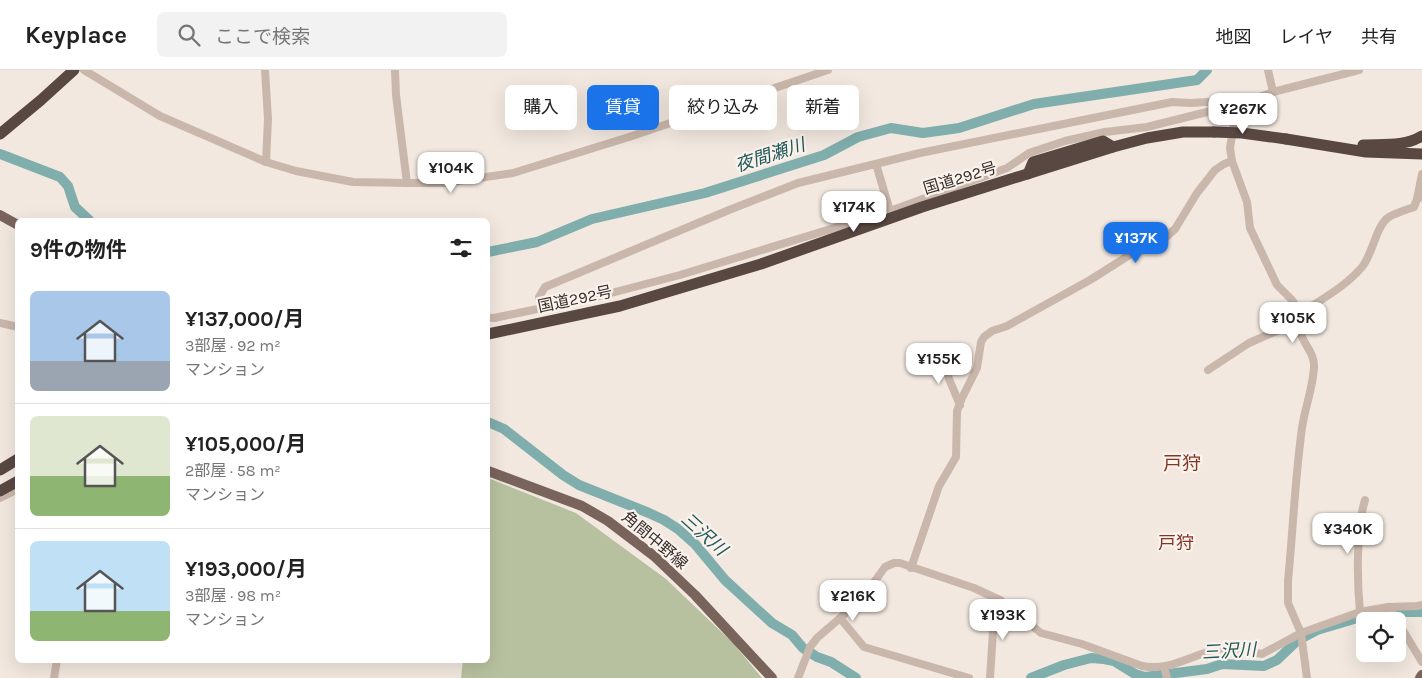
<!DOCTYPE html>
<html lang="ja">
<head>
<meta charset="utf-8">
<style>
  :root { --surface:#fff; --page:#f2f2f2; --text:#222; --muted:#767676; --line:#e0e0e0; --accent:#1a73e8 }
  body { margin:0; font-family:Karla,"Noto Sans JP",sans-serif; background:var(--page); color:var(--text); height:100vh; display:flex; flex-direction:column; font-size:19px; white-space:nowrap }
  * { box-sizing:border-box; margin:0 }
  p { font-size:16px; color:var(--muted) }
  .icon { flex:none; width:28px; height:28px; fill:none; stroke:currentColor; stroke-width:2; stroke-linecap:round; stroke-linejoin:round }
  .map { position:relative; flex:1; overflow:hidden }
  .drawer { position:absolute; left:15px; top:148px; width:475px; height:445px; display:flex; flex-direction:column; background:var(--surface); border-radius:8px; box-shadow:0 5px 20px #0002 }
  .drawer>* { flex:none }
  .banner { position:absolute; left:505px; top:15px; width:475px; height:45px; display:flex; gap:10px }
  .fabs { position:absolute; left:1356px; top:542px; display:grid; gap:10px }
  .fabs a { display:grid; place-items:center; width:50px; height:50px; border-radius:8px; background:var(--surface); box-shadow:0 5px 20px #0002; font-size:25px }
  .price { position:absolute; translate:-50% -42px; padding:0 11px; border-radius:10px; background:#fff; color:#222; font-size:16px; line-height:32px; filter:drop-shadow(0 1px 2px #0008) }
  .price::after { content:''; position:absolute; left:50%; top:30px; width:15px; height:11px; margin-left:-8px; background:inherit; clip-path:polygon(0 0,100% 0,50% 100%) }
  .price.current { background:var(--accent); color:#fff }
  ul { padding:0; list-style:none }
  li { display:flex; align-items:center; gap:15px; height:125px; padding:0 15px }
  li+li { border-top:1px solid var(--line) }
  li span { display:grid; place-items:center; flex:none; width:140px; height:100px; border-radius:8px; color:#555 }
  li>.icon { margin-inline-start:auto }
  span .icon { width:60px; height:60px; fill:#fffc; stroke-width:1 }
  li b { font-size:21px }
  h2 { display:flex; justify-content:space-between; align-items:center; height:60px; padding:0 15px; font-size:21px }
  .tag { padding:0 18px; border-radius:8px; background:var(--surface); box-shadow:0 5px 20px #0002; font-size:18px; line-height:45px }
  .tag.current { background:var(--accent); color:#fff }
  header { display:flex; align-items:center; gap:30px; box-sizing:border-box; height:70px; padding:0 25px; background:var(--surface); border-bottom:1px solid var(--line) }
  header strong { font-size:24px }
  nav { display:flex; gap:28px; margin-inline-start:auto; font-size:18px }
  .search { width:350px; height:45px; background:var(--page); display:flex; align-items:center; gap:12px; box-sizing:border-box; padding:0 18px; border-radius:8px; color:var(--muted); font-size:19px }
  .map>svg:first-child { display:block }
  .green { fill:#b8c19f }
  .lines { fill:none; stroke-linecap:round; stroke-linejoin:round }
  .river { stroke:#7faead; stroke-width:10 }
  .minor { stroke:#cab7ab; stroke-width:8 }
  .major { stroke:#79645c; stroke-width:10 }
  .highway { stroke:#594742; stroke-width:11 }
  .highway-bridge { stroke:#594742; stroke-width:11 }
  .labels { text-anchor:middle; dominant-baseline:central; stroke-width:4.5; stroke-linejoin:round; paint-order:stroke }
  .street-label { font-size:16px; fill:#382e2a; stroke:#faf2ec }
  .water-label { font-size:18px; font-style:italic; fill:#215858; stroke:#faf2ec }
  .neighbourhood-label { font-size:18px; fill:#843626; stroke:#faf2ec }
  .quarter-label { font-size:19px; fill:#843626; stroke:#faf2ec }
</style>
</head>
<body>
<header>
<strong>Keyplace</strong>
<div class="search"><svg class="icon" aria-label="search" viewBox="0 0 24 24"><circle cx="10" cy="10" r="6"/><path d="M15 15l6 6"/></svg>ここで検索</div>
<nav><a>地図</a><a>レイヤ</a><a>共有</a></nav>
</header>
<div class="map">
<svg width="1422" height="608" viewBox="0 0 1422 608">
  <rect width="100%" height="100%" fill="#f2e8df"/>
  <polygon class="green" points="488,408 576,443 666,509 733,573 762,608 461,608 463,590 488,590"/>
  <g class="lines">
    <g class="river">
      <polyline points="0,84 60,107 68,116 75,137 89,150"/>
      <polyline points="488,182 537,172 592,149 705,123 824,85 858,67 891,58 923,63 959,58 1034,34 1197,10 1207,0"/>
      <polyline points="488,352 504,359 563,405 579,415 649,443 664,450 678,459 695,474 725,510 772,553 792,565 803,578 817,587 831,592 856,608"/>
      <polyline points="1031,608 1064,595 1091,588 1104,589 1114,591 1135,604 1145,607 1207,599 1222,594 1264,596 1277,590 1298,570 1317,560 1371,544 1385,542 1422,542"/>
    </g>
    <g class="minor">
      <polyline points="84,0 160,46 266,92 296,101 353,112 407,113 444,113 513,103 629,67 828,0"/>
      <polyline points="265,0 268,49 266,92"/>
      <polyline points="395,0 396,25 407,113"/>
      <polyline points="1268,0 1273,22"/>
      <polyline points="1243,33 1238,38 1234,53 1230,78 1232,91 1247,132 1250,158 1277,215 1292,230 1301,243"/>
      <polyline points="876,94 890,141"/>
      <polyline points="1417,129 1422,104"/>
      <polyline points="542,238 539,227 545,217 729,140 798,113 920,83 1172,32 1191,33 1240,30 1242,32"/>
      <polyline points="488,248 494,248 596,227 680,205 890,141 1007,98 1029,83 1065,71 1105,62 1147,57 1243,33 1273,22 1359,0"/>
      <polyline points="0,253 18,257"/>
      <polyline points="945,288 949,309 960,335"/>
      <polyline points="1208,300 1249,273 1299,251"/>
      <polyline points="0,428 18,419"/>
      <polyline points="911,498 939,416 956,387 957,341 962,328 977,298 981,272 984,267 992,261 1007,256 1090,210 1131,184 1164,169 1175,159 1197,123 1215,100 1224,94 1232,91"/>
      <polyline points="1388,537 1397,551"/>
      <path d="M 1360,542 C 1357,512 1356,459 1365,430"/>
      <polyline points="840,548 864,577 969,608"/>
      <polyline points="1398,552 1422,592"/>
      <polyline points="1164,597 1167,608"/>
      <polyline points="54,608 57,590"/>
      <path d="M 798,608 L 810,577 L 817,568 L 862,529 L 885,497 L 894,493 L 900,493 L 974,518 L 1000,530 L 1041,563 L 1082,574 L 1142,596 C 1172,602 1195,582 1224,578 C 1238,576 1249,582 1262,584 L 1301,563 L 1360,542 L 1388,537 L 1417,536 L 1422,535"/>
      <polyline points="990,608 994,546 1000,530"/>
      <path d="M 1307,608 L 1301,563 L 1288,533 L 1288,511 C 1293,460 1295,408 1302,358 C 1305,337 1313,318 1314,297 C 1315,277 1293,270 1301,243 C 1322,229 1345,217 1362,197 C 1373,184 1376,155 1389,147 C 1396,143 1406,140 1414,137 L 1417,129 L 1422,127"/>
    </g>
    <g class="major">
      <polyline points="0,145 18,155"/>
      <polyline points="488,401 582,436 608,451 654,486 695,525 772,608"/>
      <polyline points="1420,608 1422,605"/>
    </g>
    <g class="highway">
      <polyline points="0,64 41,30 74,0"/>
      <polyline points="1286,69 1366,82 1422,84"/>
      <path d="M 1363,75 C 1383,74 1404,77 1422,66"/>
      <polyline points="1028,104 1033,92 1103,71 1113,77"/>
      <polyline points="488,264 620,236 761,194 922,137 1113,77 1147,68 1183,62 1214,62"/>
      <polyline points="0,400 18,389"/>
      <polyline points="0,421 18,411"/>
    </g>
    <polyline class="highway-bridge" points="1214,62 1242,63 1286,69"/>
  </g>
  <g class="labels">
    <g class="street-label">
      <text transform="translate(960 108) rotate(-17)">国道292号</text>
      <text transform="translate(575 229) rotate(-12)">国道292号</text>
      <text transform="translate(655 470) rotate(40)">角間中野線</text>
    </g>
    <g class="water-label">
      <text transform="translate(770 85) rotate(-18)">夜間瀬川</text>
      <text transform="translate(704 464) rotate(42)">三沢川</text>
      <text transform="translate(1229 581) rotate(-3)">三沢川</text>
    </g>
    <g class="neighbourhood-label">
      <text x="1176" y="473">戸狩</text>
    </g>
    <g class="quarter-label">
      <text x="1182" y="394">戸狩</text>
    </g>
  </g>
</svg>
<div class="fabs">
<a><svg class="icon" aria-label="locate" viewBox="0 0 24 24"><circle cx="12" cy="12" r="6"/><path d="M12 2v4M12 18v4M2 12h4M18 12h4"/></svg></a>
</div>
<b class="price" style="left:1243px;top:65px">¥267K</b>
<b class="price" style="left:451px;top:124px">¥104K</b>
<b class="price" style="left:854px;top:163px">¥174K</b>
<b class="price current" style="left:1136px;top:194px">¥137K</b>
<b class="price" style="left:1293px;top:274px">¥105K</b>
<b class="price" style="left:939px;top:315px">¥155K</b>
<b class="price" style="left:1348px;top:485px">¥340K</b>
<b class="price" style="left:853px;top:552px">¥216K</b>
<b class="price" style="left:1003px;top:571px">¥193K</b>
<div class="banner">
<a class="tag">購入</a>
<a class="tag current">賃貸</a>
<a class="tag">絞り込み</a>
<a class="tag">新着</a>
</div>
<section class="drawer">
<h2>9件の物件<svg class="icon" aria-label="filters" viewBox="0 0 24 24"><path d="M4 7h16M4 17h16"/><circle cx="9" cy="7" r="2"/><circle cx="15" cy="17" r="2"/></svg></h2>
<ul>
<li><span style="background:linear-gradient(#a9c7e8 70%,#9aa5b1 0)"><svg class="icon" aria-label="home" viewBox="0 0 24 24"><path d="M3 11l9-7 9 7M6 9v11h12V9"/></svg></span><div><b>¥137,000/月</b><p>3部屋 · 92 m²</p><p>マンション</p></div></li>
<li><span style="background:linear-gradient(#dfe7d0 60%,#8fb573 0)"><svg class="icon" aria-label="home" viewBox="0 0 24 24"><path d="M3 11l9-7 9 7M6 9v11h12V9"/></svg></span><div><b>¥105,000/月</b><p>2部屋 · 58 m²</p><p>マンション</p></div></li>
<li><span style="background:linear-gradient(#bfe0f5 70%,#8fb573 0)"><svg class="icon" aria-label="home" viewBox="0 0 24 24"><path d="M3 11l9-7 9 7M6 9v11h12V9"/></svg></span><div><b>¥193,000/月</b><p>3部屋 · 98 m²</p><p>マンション</p></div></li>
</ul>
</section>
</div>
</body>
</html>
